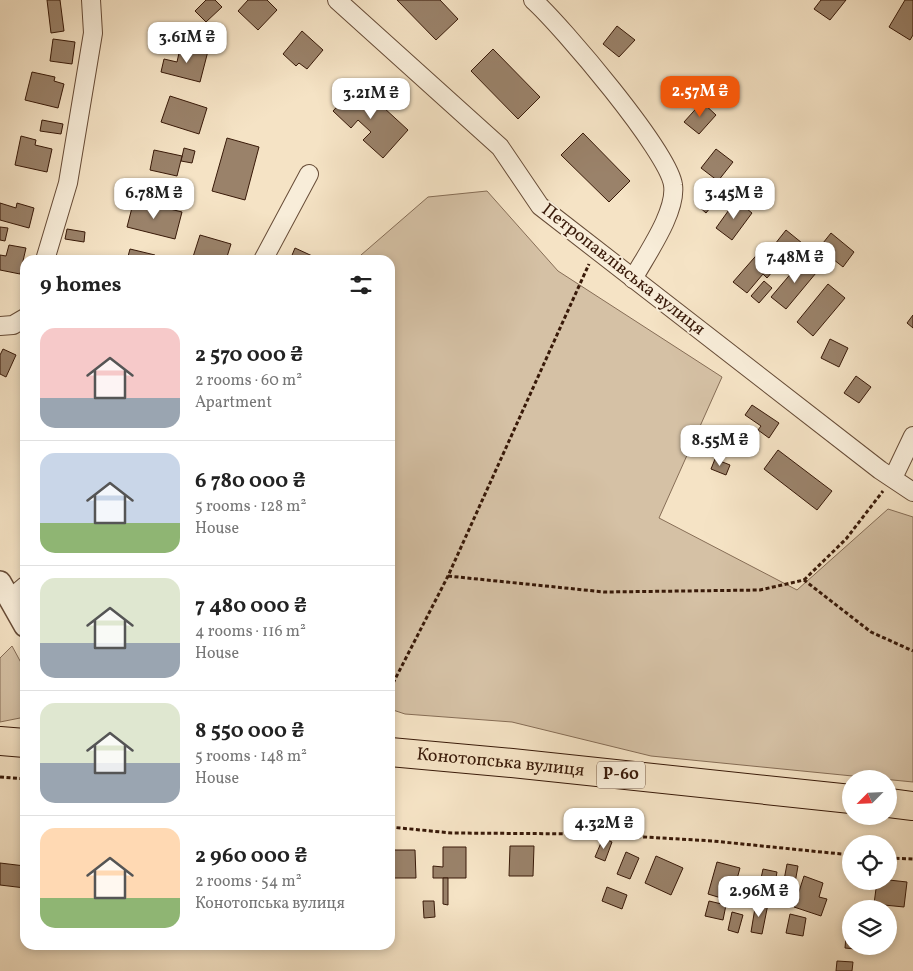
<!DOCTYPE html>
<html lang="en">
<head>
<meta charset="utf-8">
<style>
  :root { --surface:#fff; --page:#f2f2f2; --text:#222; --muted:#767676; --line:#e0e0e0; --accent:#ea580c }
  body { margin:0; font-family:Vollkorn,serif; background:var(--page); color:var(--text); height:100vh; display:flex; flex-direction:column; font-size:19px; white-space:nowrap }
  * { box-sizing:border-box; margin:0 }
  p { font-size:16px; color:var(--muted) }
  .icon { flex:none; width:28px; height:28px; fill:none; stroke:currentColor; stroke-width:2; stroke-linecap:round; stroke-linejoin:round }
  .map { position:relative; flex:1; overflow:hidden }
  .details { position:absolute; left:20px; top:255px; width:375px; height:695px; display:flex; flex-direction:column; background:var(--surface); border-radius:15px; box-shadow:0 2px 8px #0003 }
  .details>* { flex:none }
  .needle { width:32px; rotate:246deg }
  .buttons { position:absolute; left:842px; top:770px; display:grid; gap:10px }
  .buttons a { display:grid; place-items:center; width:55px; height:55px; border-radius:50%; background:var(--surface); box-shadow:0 2px 8px #0003; font-size:25px }
  .price { position:absolute; translate:-50% -42px; padding:0 11px; border-radius:10px; background:#fff; color:#222; font-size:16px; line-height:32px; filter:drop-shadow(0 1px 2px #0008) }
  .price::after { content:''; position:absolute; left:50%; top:30px; width:15px; height:11px; margin-left:-8px; background:inherit; clip-path:polygon(0 0,100% 0,50% 100%) }
  .price.active { background:var(--accent); color:#fff }
  ul { padding:0; list-style:none }
  li { display:flex; align-items:center; gap:15px; height:125px; padding:0 20px }
  li+li { border-top:1px solid var(--line) }
  li span { display:grid; place-items:center; flex:none; width:140px; height:100px; border-radius:15px; color:#555 }
  li>.icon { margin-inline-start:auto }
  span .icon { width:60px; height:60px; fill:#fffc; stroke-width:1 }
  li b { font-size:21px }
  h2 { display:flex; justify-content:space-between; align-items:center; height:60px; padding:0 20px; font-size:21px }
  .map>svg:first-child { display:block }
  .green { fill:#d5c1a5; stroke:#866d56 }
  .building { fill:#9a826a; stroke:#381908 }
  .lines { fill:none; stroke-linecap:round; stroke-linejoin:round }
  .minor-casing { stroke:#674c37; stroke-width:20 }
  .tertiary-casing { stroke:#674c37; stroke-width:24 }
  .primary-casing { stroke:#381908; stroke-width:30 }
  .path { stroke:#381908; stroke-width:3; stroke-dasharray:4 2.5; stroke-linecap:butt }
  .minor { stroke:#f8edd9; stroke-width:18 }
  .tertiary { stroke:#f8edd9; stroke-width:21 }
  .primary { stroke:#f5e3c5; stroke-width:28 }
  .labels { text-anchor:middle; dominant-baseline:central; stroke-width:4; stroke-linejoin:round; paint-order:stroke }
  .shield { fill:#f8edd9; stroke:#725947; stroke-width:1 }
  .shield-label { font-size:16px; font-weight:bold; fill:#381908 }
  .street-label { font-size:18px; fill:#381908; stroke:#f8edd9 }
</style>
</head>
<body>
<div class="map">
<svg width="913" height="971" viewBox="0 0 913 971">
  <rect width="100%" height="100%" fill="#f5e3c5"/>
  <filter id="stains"><feTurbulence type="fractalNoise" baseFrequency=".004" numOctaves="4"/><feColorMatrix values="0 0 0 0 .2 0 0 0 0 .09 0 0 0 0 .02 0 0 0 .5 -.17"/></filter>
  <radialGradient id="worn" r=".72"><stop offset=".6" stop-color="#630" stop-opacity="0"/><stop offset="1" stop-color="#630" stop-opacity=".3"/></radialGradient>
  <g class="green">
    <polygon points="487,191 558,271 722,377 659,518 797,590 888,509 913,517 913,782 651,756 512,722 405,714 390,709 390,260 361,260 361,255 428,197"/>
    <polygon points="12,646 25,670 25,715 20,718 0,722 0,658"/>
  </g>
  <g class="building">
    <polygon points="47,0 60,0 64,31 51,33"/>
    <polygon points="206,0 215,0 222,7 206,22 195,11"/>
    <polygon points="248,0 267,0 277,10 258,30 238,11"/>
    <polygon points="397,0 440,0 458,19 436,40"/>
    <polygon points="821,0 846,0 830,20 814,9"/>
    <polygon points="905,0 913,0 913,35 910,40 889,27"/>
    <polygon points="617,26 635,40 619,57 603,44"/>
    <polygon points="175,30 211,39 208,51 172,41"/>
    <polygon points="302,31 323,50 307,69 299,63 296,66 283,54"/>
    <polygon points="53,39 75,42 72,64 50,61"/>
    <polygon points="181,44 208,51 200,82 161,72 164,59 177,62"/>
    <polygon points="493,49 540,97 518,119 471,71"/>
    <polygon points="32,72 55,77 54,81 64,84 58,108 25,100"/>
    <polygon points="358,84 408,130 383,158 363,140 371,132 358,120 351,128 333,111"/>
    <polygon points="170,96 207,108 199,134 161,122"/>
    <polygon points="702,102 716,115 699,134 684,122"/>
    <polygon points="42,120 63,124 61,134 40,131"/>
    <polygon points="583,133 630,181 609,202 561,155"/>
    <polygon points="21,136 36,140 35,145 52,149 47,172 15,165"/>
    <polygon points="227,138 259,147 245,200 212,191"/>
    <polygon points="184,148 195,151 192,163 181,161"/>
    <polygon points="716,149 733,162 718,181 701,168"/>
    <polygon points="154,150 182,156 177,176 150,170"/>
    <polygon points="720,179 735,192 726,203 719,197 706,213 697,205"/>
    <polygon points="134,200 182,212 175,239 127,227"/>
    <polygon points="736,200 752,213 732,240 716,228"/>
    <polygon points="0,203 16,208 17,203 34,208 29,228 0,220"/>
    <polygon points="0,227 8,228 5,241 0,240"/>
    <polygon points="67,229 85,232 84,242 65,239"/>
    <polygon points="786,230 802,243 791,257 775,244"/>
    <polygon points="831,233 854,252 843,267 819,248"/>
    <polygon points="200,235 231,244 226,260 192,260"/>
    <polygon points="9,245 26,248 20,274 0,270 0,255 6,256"/>
    <polygon points="295,248 321,260 290,260"/>
    <polygon points="130,249 155,255 154,260 127,260"/>
    <polygon points="761,250 778,265 767,278 763,274 747,293 733,282"/>
    <polygon points="807,260 815,265 816,273 786,309 771,297 799,264"/>
    <polygon points="764,281 772,288 759,303 751,296"/>
    <polygon points="828,284 845,298 813,336 797,322"/>
    <polygon points="913,315 913,328 907,323"/>
    <polygon points="830,339 848,348 839,367 821,358"/>
    <polygon points="3,349 16,355 6,377 0,374 0,355"/>
    <polygon points="856,376 871,387 859,403 844,393"/>
    <polygon points="752,405 779,423 769,438 758,430 761,426 745,415"/>
    <polygon points="778,450 832,491 817,510 764,469"/>
    <polygon points="715,459 730,465 726,475 711,469"/>
    <polygon points="603,838 612,842 605,861 595,857"/>
    <polygon points="510,846 534,846 533,876 509,876"/>
    <polygon points="443,847 466,847 466,878 433,878 433,866 443,867"/>
    <polygon points="390,850 415,850 416,878 390,878"/>
    <polygon points="626,852 639,858 630,879 617,874"/>
    <polygon points="656,856 683,868 671,895 645,883"/>
    <polygon points="717,862 740,868 731,901 708,894"/>
    <polygon points="0,863 25,866 25,888 0,885"/>
    <polygon points="787,864 798,866 795,883 784,880"/>
    <polygon points="763,869 777,872 773,895 781,897 779,906 756,902"/>
    <polygon points="804,876 823,883 819,897 827,899 821,916 794,907"/>
    <polygon points="443,878 448,878 448,905 443,904"/>
    <polygon points="889,880 907,882 904,907 874,904 877,881"/>
    <polygon points="607,887 627,895 622,909 602,901"/>
    <polygon points="423,901 434,901 435,917 424,918"/>
    <polygon points="709,901 726,905 723,920 705,916"/>
    <polygon points="756,902 768,904 762,934 751,932"/>
    <polygon points="732,912 743,915 738,933 728,930"/>
    <polygon points="790,914 806,918 803,936 786,933"/>
    <polygon points="847,925 851,926 851,946 866,946 865,950 845,948"/>
    <polygon points="837,961 853,962 852,971 836,971"/>
  </g>
  <g class="lines">
    <defs>
      <g id="minor">
        <polyline points="337,0 500,147 540,206 880,470 913,492"/>
        <path d="M 533,0 C 561,25 669,152 673,185 C 677,212 646,255 633,279"/>
        <polyline points="45,260 68,183 93,33 91,0"/>
        <polyline points="263,260 309,174"/>
        <polyline points="0,326 13,325 25,318"/>
        <polyline points="893,478 913,436"/>
        <polyline points="11,598 25,586"/>
      </g>
      <polyline id="tertiary" points="0,582 25,626"/>
      <g id="primary">
        <polyline points="0,741 25,743"/>
        <path id="s1" d="M 390,752 L 512,763 L 851,799"/>
        <polyline points="889,803 913,806"/>
      </g>
    </defs>
    <use href="#minor" class="minor-casing"/>
    <use href="#tertiary" class="tertiary-casing"/>
    <use href="#primary" class="primary-casing"/>
    <g class="path">
      <polyline points="448,576 604,592 760,590 804,580 871,632 913,651"/>
      <polyline points="804,580 846,539 883,491"/>
      <polyline points="390,689 448,576 589,264"/>
      <polyline points="0,777 25,779"/>
      <polyline points="390,827 452,833 594,834 713,841 851,855"/>
      <polyline points="889,858 913,859"/>
    </g>
    <use href="#minor" class="minor"/>
    <use href="#tertiary" class="tertiary"/>
    <use href="#primary" class="primary"/>
  </g>
  <g class="labels">
    <rect class="shield" x="597" y="761.5" width="48" height="27" rx="4"/>
    <g class="shield-label">
      <text x="621" y="775">Р-60</text>
    </g>
    <g class="street-label">
      <text transform="translate(623 270) rotate(38)">Петропавлівська вулиця</text>
      <text stroke="none"><textPath href="#s1" startOffset="111">Конотопська вулиця</textPath></text>
    </g>
  </g>
  <rect width="100%" height="100%" filter="url(#stains)"/>
  <rect width="100%" height="100%" fill="url(#worn)"/>
</svg>
<div class="buttons">
<a><svg class="needle" viewBox="-14 -14 28 28"><path d="M0-13l5 13h-10z" fill="#e53935"/><path d="M0 13l5-13h-10z" fill="#767676"/></svg></a>
<a><svg class="icon" aria-label="locate" viewBox="0 0 24 24"><circle cx="12" cy="12" r="6"/><path d="M12 2v4M12 18v4M2 12h4M18 12h4"/></svg></a>
<a><svg class="icon" aria-label="layers" viewBox="0 0 24 24"><path d="M12 4l9 5-9 5-9-5zM3 14l9 5 9-5"/></svg></a>
</div>
<b class="price" style="left:187px;top:64px">3.61M ₴</b>
<b class="price active" style="left:700px;top:118px">2.57M ₴</b>
<b class="price" style="left:371px;top:120px">3.21M ₴</b>
<b class="price" style="left:154px;top:220px">6.78M ₴</b>
<b class="price" style="left:734px;top:220px">3.45M ₴</b>
<b class="price" style="left:795px;top:284px">7.48M ₴</b>
<b class="price" style="left:720px;top:467px">8.55M ₴</b>
<b class="price" style="left:604px;top:850px">4.32M ₴</b>
<b class="price" style="left:759px;top:918px">2.96M ₴</b>
<section class="details">
<h2>9 homes<svg class="icon" aria-label="filters" viewBox="0 0 24 24"><path d="M4 7h16M4 17h16"/><circle cx="9" cy="7" r="2"/><circle cx="15" cy="17" r="2"/></svg></h2>
<ul>
<li><span style="background:linear-gradient(#f6c9c9 70%,#9aa5b1 0)"><svg class="icon" aria-label="home" viewBox="0 0 24 24"><path d="M3 11l9-7 9 7M6 9v11h12V9"/></svg></span><div><b>2 570 000 ₴</b><p>2 rooms · 60 m²</p><p>Apartment</p></div></li>
<li><span style="background:linear-gradient(#c9d6e8 70%,#8fb573 0)"><svg class="icon" aria-label="home" viewBox="0 0 24 24"><path d="M3 11l9-7 9 7M6 9v11h12V9"/></svg></span><div><b>6 780 000 ₴</b><p>5 rooms · 128 m²</p><p>House</p></div></li>
<li><span style="background:linear-gradient(#dfe7d0 65%,#9aa5b1 0)"><svg class="icon" aria-label="home" viewBox="0 0 24 24"><path d="M3 11l9-7 9 7M6 9v11h12V9"/></svg></span><div><b>7 480 000 ₴</b><p>4 rooms · 116 m²</p><p>House</p></div></li>
<li><span style="background:linear-gradient(#dfe7d0 60%,#9aa5b1 0)"><svg class="icon" aria-label="home" viewBox="0 0 24 24"><path d="M3 11l9-7 9 7M6 9v11h12V9"/></svg></span><div><b>8 550 000 ₴</b><p>5 rooms · 148 m²</p><p>House</p></div></li>
<li><span style="background:linear-gradient(#ffd9b3 70%,#8fb573 0)"><svg class="icon" aria-label="home" viewBox="0 0 24 24"><path d="M3 11l9-7 9 7M6 9v11h12V9"/></svg></span><div><b>2 960 000 ₴</b><p>2 rooms · 54 m²</p><p>Конотопська вулиця</p></div></li>
</ul>
</section>
</div>
</body>
</html>
